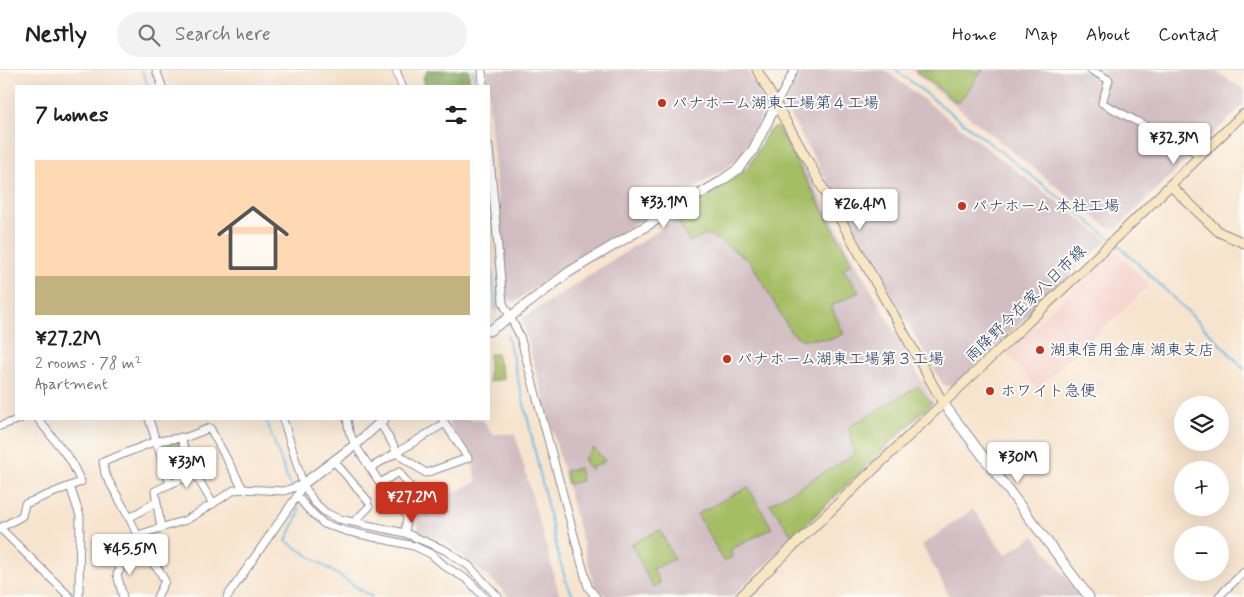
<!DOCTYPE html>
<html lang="en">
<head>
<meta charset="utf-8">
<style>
  :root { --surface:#fff; --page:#f2f2f2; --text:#222; --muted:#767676; --line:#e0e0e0; --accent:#c8321e }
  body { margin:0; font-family:Mynerve,"Klee One",sans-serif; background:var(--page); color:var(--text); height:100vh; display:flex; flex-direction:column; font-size:19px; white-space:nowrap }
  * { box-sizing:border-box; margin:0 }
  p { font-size:16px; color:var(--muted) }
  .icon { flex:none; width:28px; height:28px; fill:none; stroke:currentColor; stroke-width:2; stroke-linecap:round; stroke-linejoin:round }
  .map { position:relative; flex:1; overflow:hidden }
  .sheet { position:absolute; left:15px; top:15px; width:475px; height:335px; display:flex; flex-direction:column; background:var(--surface); border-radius:0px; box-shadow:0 5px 20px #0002 }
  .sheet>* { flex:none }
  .controls { position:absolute; left:1174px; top:326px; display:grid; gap:10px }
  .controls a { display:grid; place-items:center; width:55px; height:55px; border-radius:50%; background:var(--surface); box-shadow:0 5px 20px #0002; font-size:25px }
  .price { position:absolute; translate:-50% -42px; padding:0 11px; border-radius:5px; background:#fff; color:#222; font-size:16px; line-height:32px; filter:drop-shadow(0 1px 2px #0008) }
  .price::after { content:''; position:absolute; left:50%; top:30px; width:15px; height:11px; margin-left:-8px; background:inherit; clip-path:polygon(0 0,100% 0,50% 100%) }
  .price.current { background:var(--accent); color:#fff }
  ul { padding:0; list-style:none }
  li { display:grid; align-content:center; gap:10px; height:265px; padding:0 20px }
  li span { display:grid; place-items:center; height:155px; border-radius:0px; color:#555 }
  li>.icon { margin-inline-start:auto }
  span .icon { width:90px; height:90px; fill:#fffc; stroke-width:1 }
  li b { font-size:21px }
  h2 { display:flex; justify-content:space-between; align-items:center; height:60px; padding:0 20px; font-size:21px }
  header { display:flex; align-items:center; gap:30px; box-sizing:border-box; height:70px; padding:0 25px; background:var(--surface); border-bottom:1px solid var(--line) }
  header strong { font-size:24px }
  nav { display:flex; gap:28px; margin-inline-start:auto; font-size:18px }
  .search { width:350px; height:45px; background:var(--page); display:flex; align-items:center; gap:12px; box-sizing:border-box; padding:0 18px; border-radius:28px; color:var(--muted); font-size:19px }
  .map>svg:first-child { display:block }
  .built { fill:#f7d0ca }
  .industrial { fill:#d2bec2 }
  .green { fill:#a4be64; stroke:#607661 }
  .forest { fill:#83a55a; stroke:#4f6a5c }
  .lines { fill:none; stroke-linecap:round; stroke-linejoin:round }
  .stream { stroke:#6abbe5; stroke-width:2 }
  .minor-casing { stroke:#898a96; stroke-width:9 }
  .tertiary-casing { stroke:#898a96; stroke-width:11 }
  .secondary-casing { stroke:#898a96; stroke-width:11 }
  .minor { stroke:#fff; stroke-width:7 }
  .tertiary { stroke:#fff; stroke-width:9 }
  .secondary { stroke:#f9e7c3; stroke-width:9 }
  .poi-dot { fill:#c8321e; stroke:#fdfcf7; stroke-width:2 }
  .labels { text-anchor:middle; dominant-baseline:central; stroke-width:4; stroke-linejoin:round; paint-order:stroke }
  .poi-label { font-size:16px; fill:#1b2f5e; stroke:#fdfcf7; text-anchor:start }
  .street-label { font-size:16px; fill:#1b2f5e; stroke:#fdfcf7 }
</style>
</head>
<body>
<header>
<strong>Nestly</strong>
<div class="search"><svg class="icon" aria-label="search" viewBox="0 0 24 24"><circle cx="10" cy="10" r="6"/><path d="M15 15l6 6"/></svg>Search here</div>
<nav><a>Home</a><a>Map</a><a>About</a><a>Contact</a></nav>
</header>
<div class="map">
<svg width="1244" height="527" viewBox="0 0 1244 527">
  <rect width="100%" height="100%" fill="#fdfcf7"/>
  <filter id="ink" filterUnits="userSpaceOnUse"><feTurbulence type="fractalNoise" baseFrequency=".02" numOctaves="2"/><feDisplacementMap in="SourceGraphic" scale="10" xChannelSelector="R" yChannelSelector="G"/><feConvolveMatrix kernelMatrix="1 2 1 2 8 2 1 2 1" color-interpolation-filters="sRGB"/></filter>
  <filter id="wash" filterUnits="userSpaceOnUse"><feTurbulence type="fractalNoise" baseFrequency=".0096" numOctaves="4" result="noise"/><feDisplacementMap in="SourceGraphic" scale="20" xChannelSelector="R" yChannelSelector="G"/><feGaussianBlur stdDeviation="1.12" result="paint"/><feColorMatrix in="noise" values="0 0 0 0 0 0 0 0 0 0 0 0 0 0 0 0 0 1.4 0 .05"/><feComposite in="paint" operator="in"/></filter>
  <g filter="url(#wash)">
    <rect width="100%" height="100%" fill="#f7e4ce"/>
    <polygon class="built" points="1115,181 1150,215 1038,318 1006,283"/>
    <g class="industrial">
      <polygon points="486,0 747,0 766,35 750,73 731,95 560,200 514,232 507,228 489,33 489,16 487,16"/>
      <polygon points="802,0 885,0 1107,170 953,317 943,315 784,35"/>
      <polygon points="911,0 1214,0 1244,20 1244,34 1117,158 1107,157"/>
      <polygon points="780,55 934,333 732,527 606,527 594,514 522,249 764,92"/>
      <polygon points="446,349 482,349 493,364 515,364 560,527 509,527 501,518 445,471 420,463 415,442 477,411 471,387"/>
      <polygon points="973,439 1005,485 1034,466 1081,527 950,527 922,475"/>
    </g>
    <g class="green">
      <polygon points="915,0 983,0 960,31 956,32"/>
      <polygon points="777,57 852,193 843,199 859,222 831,236 844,264 832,269 801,269 791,262 750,191 709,164 689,172 676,147 748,98 769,60"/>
      <polygon points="489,284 497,284 504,309 489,312"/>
      <polygon points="918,316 931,333 793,467 770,434 854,385 849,357"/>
      <polygon points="179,370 191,402 171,409 158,372"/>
      <polygon points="594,378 605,391 590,399 585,392 585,387"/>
      <polygon points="579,398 582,411 568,414 565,401"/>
      <polygon points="748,417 772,458 730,480 733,487 724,491 697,444"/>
      <polygon points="660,460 674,489 653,499 660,513 653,517 631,474"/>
    </g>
    <polygon class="forest" points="428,0 469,0 470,16 425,16 423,7"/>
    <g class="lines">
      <g class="stream">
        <polyline points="142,0 148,16"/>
        <polyline points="473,0 475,16"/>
        <polyline points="896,0 1070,136 1104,164 1111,168"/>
        <polyline points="489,172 496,241"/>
        <path d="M 1116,173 C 1159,214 1204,255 1244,299"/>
        <polyline points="507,265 528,350 559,488 567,514 574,527"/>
        <polyline points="266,349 290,416"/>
        <polyline points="296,432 299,443 286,471 372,527"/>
      </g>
    </g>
  </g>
  <g filter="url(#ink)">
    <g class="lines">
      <defs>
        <g id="minor">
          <polyline points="156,0 162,16"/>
          <polyline points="396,0 402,16"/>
          <polyline points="482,0 483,16"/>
          <polyline points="1091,0 1109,10 1102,33 1201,85"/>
          <polyline points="776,35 794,0"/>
          <polyline points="489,77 503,233 520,266 588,517 596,527"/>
          <polyline points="38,349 71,391 81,412 70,416 80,446 79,527"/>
          <polyline points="149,349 156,371 103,392 105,404 130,449 147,488 159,500 165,511 157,527"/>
          <polyline points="283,349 303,414 314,432 326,443 339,449 405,463 445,480 469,496 498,527"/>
          <polyline points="347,349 349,361 355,375 380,413 407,446 405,463"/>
          <polyline points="380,353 394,376 396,383 445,353"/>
          <polyline points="0,356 20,349"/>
          <path d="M 181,367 C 187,392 200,412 213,434"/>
          <polyline points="334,391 368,431"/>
          <polyline points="370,398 396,383 426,403 468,388 442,349"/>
          <polyline points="380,413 399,402 414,422"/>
          <polyline points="170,414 195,404"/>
          <polyline points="297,426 308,439 324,454 346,461 414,476 431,484 446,497 468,510 484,527"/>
          <polyline points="129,448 156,432"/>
          <polyline points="355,451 369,437"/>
          <polyline points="0,458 70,527"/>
          <polyline points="0,458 22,446 25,434 70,416"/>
          <polyline points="161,458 155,421 170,414 156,371 187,367 210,358 243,419"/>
          <polyline points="138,465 186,450 195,445 234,420 243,419 284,421 293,418 303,414"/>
          <polyline points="123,527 117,504 120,500 118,492 139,481 143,477"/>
          <polyline points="227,527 297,426 303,414"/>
          <polyline points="1218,527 1244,502"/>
        </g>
        <g id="tertiary">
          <polyline points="489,261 510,247 569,202 720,112 738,99 752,82 776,35"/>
          <polyline points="943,333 1089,527"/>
          <polyline points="303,414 355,375 384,349"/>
        </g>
        <g id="secondary">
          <polyline points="757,0 943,333"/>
          <polyline points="1170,115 1219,162 1244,173"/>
          <polyline points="740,527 1111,173 1240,47 1244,44"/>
        </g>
      </defs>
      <use href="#minor" class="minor-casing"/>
      <use href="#tertiary" class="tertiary-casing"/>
      <use href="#secondary" class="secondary-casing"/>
      <use href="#minor" class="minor"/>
      <use href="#tertiary" class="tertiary"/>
      <use href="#secondary" class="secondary"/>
    </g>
  </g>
  <g class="poi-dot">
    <circle cx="662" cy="33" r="5"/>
    <circle cx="962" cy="136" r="5"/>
    <circle cx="1040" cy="280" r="5"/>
    <circle cx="727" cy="289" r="5"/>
    <circle cx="990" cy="321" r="5"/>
  </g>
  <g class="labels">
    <g class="poi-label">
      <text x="672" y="33">パナホーム湖東工場第４工場</text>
      <text x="972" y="136">パナホーム 本社工場</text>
      <text x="1050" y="280">湖東信用金庫 湖東支店</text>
      <text x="737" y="289">パナホーム湖東工場第３工場</text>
      <text x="1000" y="321">ホワイト急便</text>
    </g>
    <g class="street-label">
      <text transform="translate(1026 234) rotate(-44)">雨降野今在家八日市線</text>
    </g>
  </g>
</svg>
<div class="controls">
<a><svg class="icon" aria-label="layers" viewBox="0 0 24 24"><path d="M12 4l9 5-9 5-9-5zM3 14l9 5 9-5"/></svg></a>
<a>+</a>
<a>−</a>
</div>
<b class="price" style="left:1174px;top:95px">¥32.3M</b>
<b class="price" style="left:664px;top:159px">¥33.1M</b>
<b class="price" style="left:860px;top:161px">¥26.4M</b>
<b class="price" style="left:1018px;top:414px">¥30M</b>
<b class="price" style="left:187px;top:419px">¥33M</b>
<b class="price current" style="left:412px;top:454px">¥27.2M</b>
<b class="price" style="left:130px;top:506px">¥45.5M</b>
<section class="sheet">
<h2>7 homes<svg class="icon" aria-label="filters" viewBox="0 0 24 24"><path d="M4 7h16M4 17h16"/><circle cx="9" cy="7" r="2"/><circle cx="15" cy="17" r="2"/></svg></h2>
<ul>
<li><span style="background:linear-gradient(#ffd9b3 75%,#c2b280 0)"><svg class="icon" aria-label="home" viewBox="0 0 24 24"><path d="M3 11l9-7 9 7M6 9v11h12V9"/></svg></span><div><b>¥27.2M</b><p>2 rooms · 78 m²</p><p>Apartment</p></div></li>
</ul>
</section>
</div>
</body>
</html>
